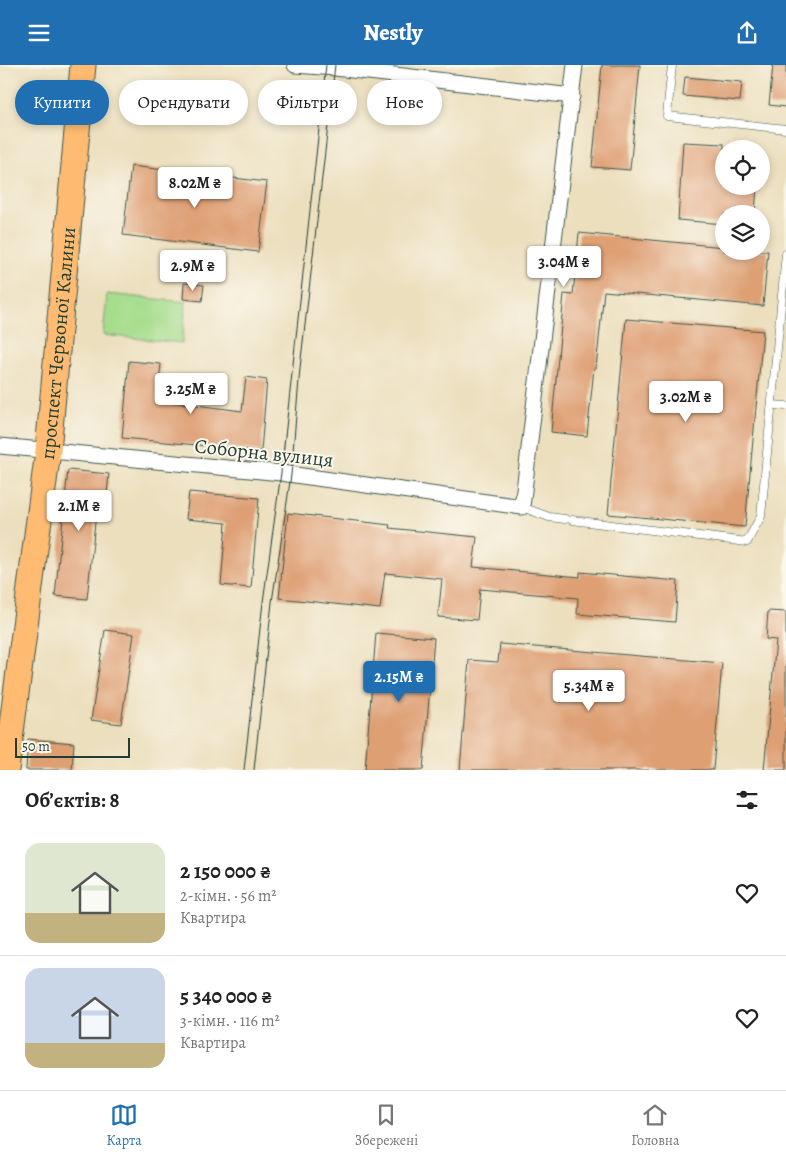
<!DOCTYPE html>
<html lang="uk">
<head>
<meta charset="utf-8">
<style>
  :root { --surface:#fff; --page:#f2f2f2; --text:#222; --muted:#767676; --line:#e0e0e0; --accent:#1f6fb2 }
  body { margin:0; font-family:Alegreya,serif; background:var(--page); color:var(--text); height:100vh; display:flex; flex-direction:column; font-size:19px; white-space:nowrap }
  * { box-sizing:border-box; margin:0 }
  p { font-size:16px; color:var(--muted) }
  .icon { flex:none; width:28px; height:28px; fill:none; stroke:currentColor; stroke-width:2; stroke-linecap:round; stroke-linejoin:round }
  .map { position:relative; height:705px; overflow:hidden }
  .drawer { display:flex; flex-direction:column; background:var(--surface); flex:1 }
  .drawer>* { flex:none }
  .hud { position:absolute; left:15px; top:15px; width:500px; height:45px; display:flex; gap:10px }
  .tools { position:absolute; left:715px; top:75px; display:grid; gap:10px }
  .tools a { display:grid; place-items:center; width:55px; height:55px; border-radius:50%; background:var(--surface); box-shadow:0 2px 8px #0003; font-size:25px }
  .scale { position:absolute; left:15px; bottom:12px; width:115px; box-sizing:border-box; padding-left:5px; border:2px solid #1f3d34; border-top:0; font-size:14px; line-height:18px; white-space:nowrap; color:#1f3d34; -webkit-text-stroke:4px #fbf7ec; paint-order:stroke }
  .price { position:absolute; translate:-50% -42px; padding:0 11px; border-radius:5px; background:#fff; color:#222; font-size:16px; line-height:32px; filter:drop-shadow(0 1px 2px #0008) }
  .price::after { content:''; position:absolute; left:50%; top:30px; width:15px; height:11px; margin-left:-8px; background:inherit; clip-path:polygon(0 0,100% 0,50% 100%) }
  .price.active { background:var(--accent); color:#fff }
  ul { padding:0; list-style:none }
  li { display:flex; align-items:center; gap:15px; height:125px; padding:0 25px }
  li+li { border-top:1px solid var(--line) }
  li span { display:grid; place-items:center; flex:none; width:140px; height:100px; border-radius:15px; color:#555 }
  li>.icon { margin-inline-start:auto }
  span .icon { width:60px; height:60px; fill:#fffc; stroke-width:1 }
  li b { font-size:21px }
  h2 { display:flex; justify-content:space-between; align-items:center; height:60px; padding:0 25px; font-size:21px }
  .chip { padding:0 18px; border-radius:22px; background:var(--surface); box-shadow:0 2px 8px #0003; font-size:18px; line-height:45px }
  .chip.active { background:var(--accent); color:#fff }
  header { display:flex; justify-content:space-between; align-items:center; height:65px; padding:0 25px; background:var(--accent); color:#fff; font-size:22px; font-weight:800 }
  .tabs { display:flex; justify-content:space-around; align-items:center; height:70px; border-top:1px solid var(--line); background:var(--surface); font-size:14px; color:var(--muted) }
  .tabs a { display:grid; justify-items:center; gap:2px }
  .tabs .active { color:var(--accent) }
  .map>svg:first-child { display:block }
  .green { fill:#a6dd8d; stroke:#628d60 }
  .building { fill:#de9f73 }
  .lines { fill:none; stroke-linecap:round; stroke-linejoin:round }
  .lane-casing { stroke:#3e5549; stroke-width:9 }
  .street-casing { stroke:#3e5549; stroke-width:17 }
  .primary-casing { stroke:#3e5549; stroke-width:27 }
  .lane { stroke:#fff; stroke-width:8 }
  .street { stroke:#fff; stroke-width:15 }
  .primary { stroke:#febb71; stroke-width:25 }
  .tram { stroke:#1f3d34; stroke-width:1 }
  .labels { text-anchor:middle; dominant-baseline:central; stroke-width:4; stroke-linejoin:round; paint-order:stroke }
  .street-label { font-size:20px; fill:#1f3d34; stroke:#fbf7ec }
</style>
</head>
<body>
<header><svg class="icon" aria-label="menu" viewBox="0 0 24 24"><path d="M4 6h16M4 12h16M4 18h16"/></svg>Nestly<svg class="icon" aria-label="share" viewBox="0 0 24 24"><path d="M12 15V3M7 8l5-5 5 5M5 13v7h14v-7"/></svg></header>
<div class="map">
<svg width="786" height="705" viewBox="0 0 786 705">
  <rect width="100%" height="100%" fill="#fbf7ec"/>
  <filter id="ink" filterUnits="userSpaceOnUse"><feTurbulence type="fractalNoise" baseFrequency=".02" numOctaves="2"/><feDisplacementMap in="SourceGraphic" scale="10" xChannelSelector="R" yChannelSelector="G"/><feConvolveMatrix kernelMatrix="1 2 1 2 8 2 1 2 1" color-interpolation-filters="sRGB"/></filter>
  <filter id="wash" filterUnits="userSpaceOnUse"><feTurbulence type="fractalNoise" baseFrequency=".0096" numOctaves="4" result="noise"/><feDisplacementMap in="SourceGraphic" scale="20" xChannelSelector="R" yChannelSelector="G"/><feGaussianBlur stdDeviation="1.12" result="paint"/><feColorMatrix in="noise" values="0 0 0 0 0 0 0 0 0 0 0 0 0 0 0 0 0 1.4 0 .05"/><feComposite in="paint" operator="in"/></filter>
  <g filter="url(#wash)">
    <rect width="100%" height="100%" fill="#ecdfbe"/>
    <polygon class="green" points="107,229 186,237 182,278 103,270"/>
    <g id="blocks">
      <g class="building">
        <polygon points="602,0 640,0 630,105 592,102"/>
        <polygon points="773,0 786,0 786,42 769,40"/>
        <polygon points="685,12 742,17 740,36 683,31"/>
        <polygon points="683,77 724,79 724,121 757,121 755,149 724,149 724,159 678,155"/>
        <polygon points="131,101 267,117 258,187 123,170"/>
        <polygon points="579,168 724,182 724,186 768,186 763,241 604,226 596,303 594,303 587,371 551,367 564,229 573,230"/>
        <polygon points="184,218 204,220 202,236 183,234"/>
        <polygon points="626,254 763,266 745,462 608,449"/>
        <polygon points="129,296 161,299 157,335 242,346 246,312 267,315 261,386 122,373"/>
        <polygon points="68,405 109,409 106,439 97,438 87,534 55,531"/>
        <polygon points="189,427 259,433 251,523 221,520 226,458 186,454"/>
        <polygon points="288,448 390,460 389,463 477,472 473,502 580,512 580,507 678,516 675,557 577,549 578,533 480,524 477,555 438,552 442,514 385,508 380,544 279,533"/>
        <polygon points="768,546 786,547 786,705 764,705 776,575 766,574"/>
        <polygon points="105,565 134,569 121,659 91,655"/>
        <polygon points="376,568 434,573 423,705 365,705"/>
        <polygon points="500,579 722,598 713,705 460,705 469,595 498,597"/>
        <polygon points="28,674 74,678 72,705 26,705"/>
      </g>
    </g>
  </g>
  <g filter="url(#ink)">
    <use href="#blocks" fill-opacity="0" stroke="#3e5549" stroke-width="1"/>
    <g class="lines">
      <defs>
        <g id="lane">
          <polyline points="672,0 667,51 786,64"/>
          <polyline points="772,340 786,341"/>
          <polyline points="522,442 549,452 565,454"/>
          <polyline points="572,455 747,477 761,451 786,189"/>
        </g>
        <g id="street">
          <polyline points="295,0 335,3 572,31"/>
          <polyline points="0,381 281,408 522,442 575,0"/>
        </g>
        <g id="primary">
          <path id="s1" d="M 6,705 L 48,386 L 83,0"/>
        </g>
      </defs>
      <use href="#lane" class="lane-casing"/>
      <use href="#street" class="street-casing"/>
      <use href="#primary" class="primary-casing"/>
      <use href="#lane" class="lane"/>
      <use href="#street" class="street"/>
      <use href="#primary" class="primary"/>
      <g class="tram">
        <polyline points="244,705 263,537 281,408 326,0"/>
        <polyline points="254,705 272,537 291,410 300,303 335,0"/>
      </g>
    </g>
  </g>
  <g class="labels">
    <g class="street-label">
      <text stroke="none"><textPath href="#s1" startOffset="430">проспект Червоної Калини</textPath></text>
      <text transform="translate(264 388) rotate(6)">Соборна вулиця</text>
    </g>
  </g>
</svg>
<div class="tools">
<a><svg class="icon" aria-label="locate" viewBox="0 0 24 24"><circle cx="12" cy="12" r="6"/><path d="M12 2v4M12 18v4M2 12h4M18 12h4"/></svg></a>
<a><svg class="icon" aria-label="layers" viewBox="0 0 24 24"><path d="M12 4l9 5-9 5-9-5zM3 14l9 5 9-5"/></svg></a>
</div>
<div class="scale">50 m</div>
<b class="price" style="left:195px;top:144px">8.02M ₴</b>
<b class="price" style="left:564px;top:223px">3.04M ₴</b>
<b class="price" style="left:193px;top:227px">2.9M ₴</b>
<b class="price" style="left:191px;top:350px">3.25M ₴</b>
<b class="price" style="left:686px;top:358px">3.02M ₴</b>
<b class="price" style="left:79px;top:467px">2.1M ₴</b>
<b class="price active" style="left:399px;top:638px">2.15M ₴</b>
<b class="price" style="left:589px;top:647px">5.34M ₴</b>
<div class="hud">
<a class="chip active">Купити</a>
<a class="chip">Орендувати</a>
<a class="chip">Фільтри</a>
<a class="chip">Нове</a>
</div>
</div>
<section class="drawer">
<h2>Об’єктів: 8<svg class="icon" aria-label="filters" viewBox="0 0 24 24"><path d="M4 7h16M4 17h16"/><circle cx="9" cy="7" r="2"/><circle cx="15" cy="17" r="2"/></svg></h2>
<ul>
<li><span style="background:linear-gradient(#dfe7d0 70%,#c2b280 0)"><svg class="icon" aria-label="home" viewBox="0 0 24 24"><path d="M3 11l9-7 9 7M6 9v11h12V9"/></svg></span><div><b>2 150 000 ₴</b><p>2-кімн. · 56 m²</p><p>Квартира</p></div><svg class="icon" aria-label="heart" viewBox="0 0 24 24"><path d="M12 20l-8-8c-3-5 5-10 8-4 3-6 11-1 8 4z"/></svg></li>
<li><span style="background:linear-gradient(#c9d6e8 75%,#c2b280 0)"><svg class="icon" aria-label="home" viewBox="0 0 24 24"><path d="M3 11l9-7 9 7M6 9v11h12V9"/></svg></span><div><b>5 340 000 ₴</b><p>3-кімн. · 116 m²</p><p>Квартира</p></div><svg class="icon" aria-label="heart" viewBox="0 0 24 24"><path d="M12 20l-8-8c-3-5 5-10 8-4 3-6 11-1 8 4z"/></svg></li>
</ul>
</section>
<nav class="tabs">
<a class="active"><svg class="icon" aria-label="map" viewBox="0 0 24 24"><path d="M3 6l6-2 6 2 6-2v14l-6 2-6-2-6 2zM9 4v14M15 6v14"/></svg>Карта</a>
<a><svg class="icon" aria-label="saved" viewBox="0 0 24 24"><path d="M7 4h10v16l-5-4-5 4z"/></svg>Збережені</a>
<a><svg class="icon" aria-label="home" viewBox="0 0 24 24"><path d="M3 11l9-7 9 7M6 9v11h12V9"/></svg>Головна</a>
</nav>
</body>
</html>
